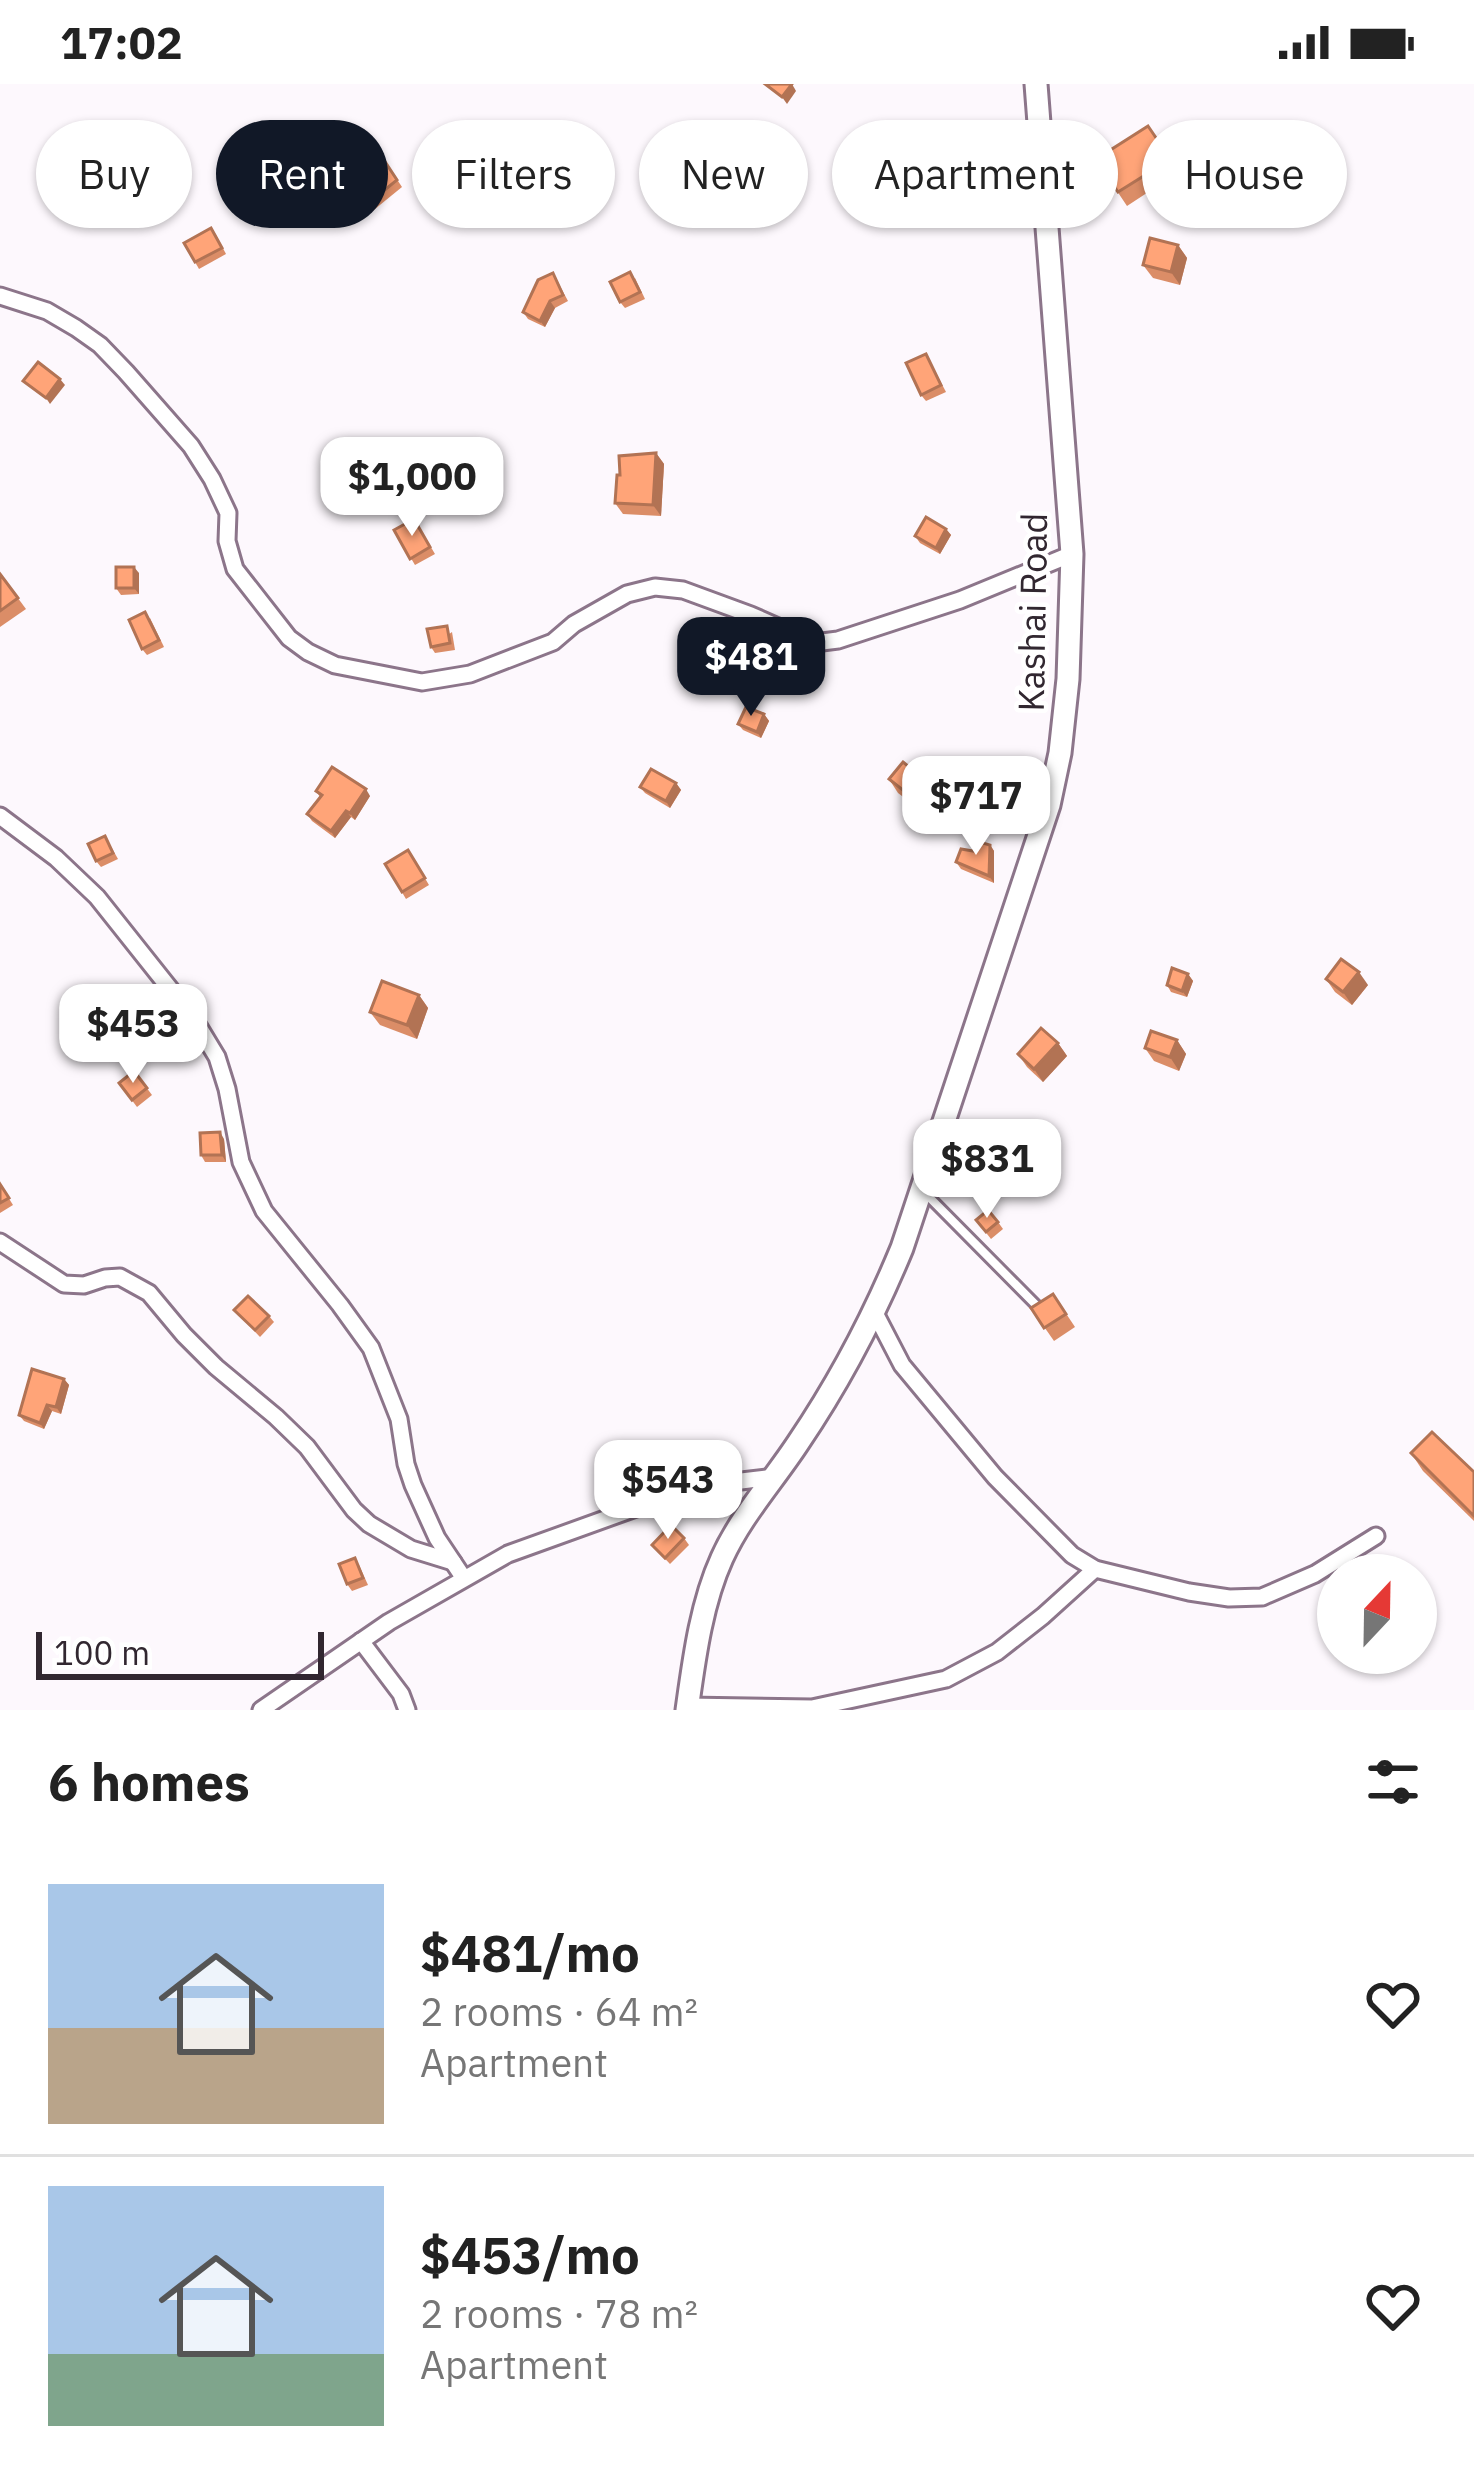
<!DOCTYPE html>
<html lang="en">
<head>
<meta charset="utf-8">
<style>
  :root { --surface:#fff; --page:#f2f2f2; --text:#222; --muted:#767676; --line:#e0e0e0; --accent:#111827 }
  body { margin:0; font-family:"IBM Plex Sans",sans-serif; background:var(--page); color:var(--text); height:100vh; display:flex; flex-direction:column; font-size:45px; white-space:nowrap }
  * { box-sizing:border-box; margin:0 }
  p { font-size:39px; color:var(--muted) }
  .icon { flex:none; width:66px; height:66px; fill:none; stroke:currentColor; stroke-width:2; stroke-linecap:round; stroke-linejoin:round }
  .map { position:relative; height:1626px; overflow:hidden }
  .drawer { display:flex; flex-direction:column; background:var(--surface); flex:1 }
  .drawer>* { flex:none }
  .guide { position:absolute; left:36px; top:36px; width:1404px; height:108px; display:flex; gap:24px }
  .needle { width:78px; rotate:22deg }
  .controls { position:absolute; left:1317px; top:1470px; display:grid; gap:24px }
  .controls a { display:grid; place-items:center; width:120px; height:120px; border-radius:50%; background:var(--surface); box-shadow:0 3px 9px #0004; font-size:60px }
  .scale { position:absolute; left:36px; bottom:30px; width:288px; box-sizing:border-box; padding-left:12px; border:6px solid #312730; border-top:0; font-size:33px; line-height:42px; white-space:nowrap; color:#312730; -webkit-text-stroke:9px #fff; paint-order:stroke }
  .price { position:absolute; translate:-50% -102px; padding:0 27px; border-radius:24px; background:#fff; color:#222; font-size:39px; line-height:78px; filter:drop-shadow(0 3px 6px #0008) }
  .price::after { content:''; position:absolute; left:50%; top:72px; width:36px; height:27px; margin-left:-18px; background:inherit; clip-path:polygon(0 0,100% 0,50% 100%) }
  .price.selected { background:var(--accent); color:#fff }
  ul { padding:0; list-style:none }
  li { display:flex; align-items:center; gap:36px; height:300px; padding:0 48px }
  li+li { border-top:3px solid var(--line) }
  li span { display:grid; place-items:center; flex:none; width:336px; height:240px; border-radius:0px; color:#555 }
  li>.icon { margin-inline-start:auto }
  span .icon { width:144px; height:144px; fill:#fffc; stroke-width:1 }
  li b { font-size:51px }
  h2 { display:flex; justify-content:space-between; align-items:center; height:144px; padding:0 48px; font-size:51px }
  .tag { padding:0 42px; border-radius:54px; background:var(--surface); box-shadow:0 3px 9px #0004; font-size:42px; line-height:108px }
  .tag.selected { background:var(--accent); color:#fff }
  .status { display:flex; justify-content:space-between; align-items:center; height:84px; padding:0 60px; background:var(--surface); direction:ltr }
  .status svg { height:33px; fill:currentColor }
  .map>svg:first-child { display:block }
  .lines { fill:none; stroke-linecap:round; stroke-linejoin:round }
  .lane-casing { stroke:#8c758a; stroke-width:14 }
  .street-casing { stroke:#8c758a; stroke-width:21 }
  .secondary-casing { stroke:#8c758a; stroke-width:27 }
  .lane { stroke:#fff; stroke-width:8 }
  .street { stroke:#fff; stroke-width:15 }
  .secondary { stroke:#fff; stroke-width:21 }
  .wall { fill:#db8d67 }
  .shaded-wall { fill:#b27354 }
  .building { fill:#ffa478; stroke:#b27354; stroke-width:3 }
  .labels { text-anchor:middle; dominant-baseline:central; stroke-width:9; stroke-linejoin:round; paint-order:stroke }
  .street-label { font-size:36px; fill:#312730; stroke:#fff }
</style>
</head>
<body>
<div class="status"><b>17:02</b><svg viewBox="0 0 49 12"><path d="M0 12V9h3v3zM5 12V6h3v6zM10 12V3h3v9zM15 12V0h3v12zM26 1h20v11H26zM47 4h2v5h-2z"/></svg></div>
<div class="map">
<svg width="1474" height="1626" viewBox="0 0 1474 1626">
  <rect width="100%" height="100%" fill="#fdf8fd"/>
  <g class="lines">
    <defs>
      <polyline id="lane" points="925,1109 1040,1225"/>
      <g id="street">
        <polyline points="0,212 47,227 76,244 100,261 126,288 191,362 212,395 228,429 227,457 235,485 289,554 308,568 335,581 422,598 470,590 553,558 574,540 627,510 655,503 683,506 751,531 803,554 822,558 838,556 960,516 1072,470"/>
        <polyline points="0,732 56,774 97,813 194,935 217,973 227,1005 241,1078 264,1127 340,1221 371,1264 399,1335 406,1380 413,1401 437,1454 463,1493"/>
        <polyline points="0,1158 64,1200 84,1201 105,1194 120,1193 149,1209 184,1251 216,1283 276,1333 307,1363 354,1426 369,1440 411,1465 453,1478"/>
        <polyline points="875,1229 902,1281 995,1393 1072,1471 1095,1485 1189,1508 1229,1514 1262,1513 1315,1490 1376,1452"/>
        <polyline points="361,1557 401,1610 407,1626"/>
        <polyline points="687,1622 812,1624 946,1595 997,1568 1043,1532 1095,1485"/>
        <polyline points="261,1626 389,1538 508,1470 644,1421 733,1398 774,1393"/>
      </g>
      <path id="secondary" d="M 687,1626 C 694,1576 701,1520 722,1474 C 741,1432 773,1397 798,1359 C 840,1297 874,1232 902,1164 L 1049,721 L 1060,669 L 1068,595 L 1072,470 L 1036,0"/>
    </defs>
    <use href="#lane" class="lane-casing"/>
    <use href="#street" class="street-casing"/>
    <use href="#secondary" class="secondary-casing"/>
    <use href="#lane" class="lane"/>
    <use href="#street" class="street"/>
    <use href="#secondary" class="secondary"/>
  </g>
  <g class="wall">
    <polygon points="1148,42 1176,83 1156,97 1159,101 1127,122 1107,92 1112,88"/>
    <polygon points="382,73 402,103 364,134 340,104"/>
    <polygon points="216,151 226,170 199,185 195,178"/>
    <polygon points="1178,161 1187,174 1180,201 1153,194 1143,181"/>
    <polygon points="553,189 568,217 555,224 545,243 528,235 523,228"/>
    <polygon points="635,194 645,215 625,224 620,218"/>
    <polygon points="926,270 946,308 926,317 921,311"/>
    <polygon points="656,369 664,380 661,432 623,430 615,419 620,391"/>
    <polygon points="414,435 435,470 415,481 394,446"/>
    <polygon points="946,445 951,451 940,470 920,459 915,452"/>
    <polygon points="139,489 139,510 121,511 116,504"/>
    <polygon points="0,490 26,525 0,543"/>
    <polygon points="150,534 164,563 147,571 142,565"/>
    <polygon points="452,548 455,566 435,569 431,563"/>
    <polygon points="764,630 769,637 761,654 743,646 738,640"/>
    <polygon points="923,694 932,708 919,725 898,709 889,695"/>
    <polygon points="676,699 681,706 670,724 645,709 640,703"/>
    <polygon points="316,707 370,712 355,736 351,733 335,754 312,737 307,730 320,713"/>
    <polygon points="105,752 118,775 101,783 96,777"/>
    <polygon points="990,761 994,767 994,799 961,785 956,778"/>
    <polygon points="408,766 429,801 406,815 385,780"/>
    <polygon points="1188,890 1193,897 1187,913 1171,908 1167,901"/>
    <polygon points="1326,895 1368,901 1352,921 1335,908"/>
    <polygon points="419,911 428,924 417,955 380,941 370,928"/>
    <polygon points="1177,956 1186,970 1179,987 1154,977 1145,964"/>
    <polygon points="1058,959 1067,972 1043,998 1027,983 1018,970"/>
    <polygon points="134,987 152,1011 137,1023 119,999"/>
    <polygon points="224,1055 226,1078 205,1078 201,1071"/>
    <polygon points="0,1100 13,1121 0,1129"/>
    <polygon points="976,1136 998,1138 1003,1145 991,1155"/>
    <polygon points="1053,1210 1075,1243 1054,1257 1031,1224"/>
    <polygon points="234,1226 269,1232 274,1238 260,1253"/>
    <polygon points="64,1295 69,1301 61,1330 52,1327 44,1345 24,1337 19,1331"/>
    <polygon points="1411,1369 1474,1388 1474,1437 1423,1387"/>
    <polygon points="684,1454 689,1461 670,1480 652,1461"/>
    <polygon points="359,1481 368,1501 352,1507 347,1500"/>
  </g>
  <g class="shaded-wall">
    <polygon points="792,0 796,7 787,20 782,13"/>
    <polygon points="1178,161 1187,174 1180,201 1171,188"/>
    <polygon points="550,217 555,224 545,243 540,237"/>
    <polygon points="60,295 65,301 50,320 46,314"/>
    <polygon points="656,369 664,380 661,432 653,421"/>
    <polygon points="946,445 951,451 940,470 936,464"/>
    <polygon points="134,483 139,489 139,510 134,504"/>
    <polygon points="764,630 769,637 761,654 757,648"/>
    <polygon points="923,694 932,708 919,725 909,711"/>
    <polygon points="676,699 681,706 670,724 666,717"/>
    <polygon points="366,705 370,712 355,736 350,729"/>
    <polygon points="346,727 351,733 335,754 331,747"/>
    <polygon points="990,761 994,767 994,799 989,792"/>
    <polygon points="1359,888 1368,901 1352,921 1343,908"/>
    <polygon points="1188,890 1193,897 1187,913 1182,907"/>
    <polygon points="419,911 428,924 417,955 407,941"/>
    <polygon points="1177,956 1186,970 1179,987 1170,973"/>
    <polygon points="1058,959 1067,972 1043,998 1034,985"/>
    <polygon points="220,1048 224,1055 226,1078 222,1071"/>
    <polygon points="64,1295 69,1301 61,1330 56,1323"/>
    <polygon points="47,1321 52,1327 44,1345 40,1339"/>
  </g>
  <g class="building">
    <polygon points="765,0 792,0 782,13"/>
    <polygon points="1148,42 1167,70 1147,83 1150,88 1118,108 1107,92 1112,88 1101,72"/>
    <polygon points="382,73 397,96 359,127 340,104"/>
    <polygon points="211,144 222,164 195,178 184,159"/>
    <polygon points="1150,154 1178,161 1171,188 1143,181"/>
    <polygon points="630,188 640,208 620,218 610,198"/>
    <polygon points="553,189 563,211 550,217 540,237 523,228 538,196"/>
    <polygon points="926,270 941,301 921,311 906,279"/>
    <polygon points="38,278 60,295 46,314 23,297"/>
    <polygon points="656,369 653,421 615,419 617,391 620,391 619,372"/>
    <polygon points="926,433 946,445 936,464 915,452"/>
    <polygon points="414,435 430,463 410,475 394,446"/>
    <rect x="116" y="483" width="18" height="21"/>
    <polygon points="0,490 18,514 0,527"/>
    <polygon points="145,528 159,556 142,565 129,536"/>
    <polygon points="447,542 450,559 431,563 427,545"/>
    <polygon points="746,623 764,630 757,648 738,640"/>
    <polygon points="903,678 923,694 909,711 889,695"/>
    <polygon points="332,683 366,705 350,729 346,727 331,747 307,730 322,711 316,707"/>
    <polygon points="651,685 676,699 666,717 640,703"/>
    <polygon points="105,752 113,769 96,777 88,760"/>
    <polygon points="976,757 990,761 989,792 956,778 961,765 973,767"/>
    <polygon points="408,766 425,794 402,808 385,780"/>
    <polygon points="1341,875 1359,888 1343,908 1326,895"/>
    <polygon points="1172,884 1188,890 1182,907 1167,901"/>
    <polygon points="382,897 419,911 407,941 370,928"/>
    <polygon points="1041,944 1058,959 1034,985 1018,970"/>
    <polygon points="1151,947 1177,956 1170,973 1145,964"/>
    <polygon points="134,987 147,1004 132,1016 119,999"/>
    <polygon points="220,1048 222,1071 201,1071 200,1049"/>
    <polygon points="0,1100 9,1114 0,1119"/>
    <polygon points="988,1126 998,1138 986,1148 976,1136"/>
    <polygon points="1053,1210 1066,1230 1044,1244 1031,1224"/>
    <polygon points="248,1212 269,1232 255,1246 234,1226"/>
    <polygon points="32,1285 64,1295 56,1323 47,1321 40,1339 19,1331"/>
    <polygon points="1432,1348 1474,1388 1474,1432 1411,1369"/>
    <polygon points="671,1441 684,1454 665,1474 652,1461"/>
    <polygon points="355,1474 363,1494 347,1500 339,1480"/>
  </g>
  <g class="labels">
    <g class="street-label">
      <text transform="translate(1032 528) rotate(-89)">Kashai Road</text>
    </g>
  </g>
</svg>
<div class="controls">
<a><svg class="needle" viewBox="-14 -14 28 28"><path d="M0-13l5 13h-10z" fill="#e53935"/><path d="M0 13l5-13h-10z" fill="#767676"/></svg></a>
</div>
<div class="scale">100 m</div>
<b class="price" style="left:412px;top:455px">$1,000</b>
<b class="price selected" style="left:751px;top:635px">$481</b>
<b class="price" style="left:976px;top:774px">$717</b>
<b class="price" style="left:133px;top:1002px">$453</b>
<b class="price" style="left:987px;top:1137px">$831</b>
<b class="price" style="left:668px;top:1458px">$543</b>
<div class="guide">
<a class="tag">Buy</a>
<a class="tag selected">Rent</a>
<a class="tag">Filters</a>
<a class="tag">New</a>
<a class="tag">Apartment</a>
<a class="tag">House</a>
</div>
</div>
<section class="drawer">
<h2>6 homes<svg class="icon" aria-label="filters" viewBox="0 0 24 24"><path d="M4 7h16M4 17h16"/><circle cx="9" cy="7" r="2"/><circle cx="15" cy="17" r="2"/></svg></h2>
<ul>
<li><span style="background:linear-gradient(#a9c7e8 60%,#b9a48a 0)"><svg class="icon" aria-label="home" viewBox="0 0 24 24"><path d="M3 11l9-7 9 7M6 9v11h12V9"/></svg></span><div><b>$481/mo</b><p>2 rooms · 64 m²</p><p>Apartment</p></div><svg class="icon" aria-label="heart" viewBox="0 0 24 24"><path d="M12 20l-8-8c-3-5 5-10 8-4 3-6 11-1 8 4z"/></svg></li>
<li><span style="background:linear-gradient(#a9c7e8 70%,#7fa58c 0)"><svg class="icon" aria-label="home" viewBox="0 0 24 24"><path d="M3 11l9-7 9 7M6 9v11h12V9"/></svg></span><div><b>$453/mo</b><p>2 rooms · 78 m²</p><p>Apartment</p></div><svg class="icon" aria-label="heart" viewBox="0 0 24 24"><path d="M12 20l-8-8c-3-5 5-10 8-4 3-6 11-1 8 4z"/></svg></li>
</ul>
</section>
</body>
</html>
